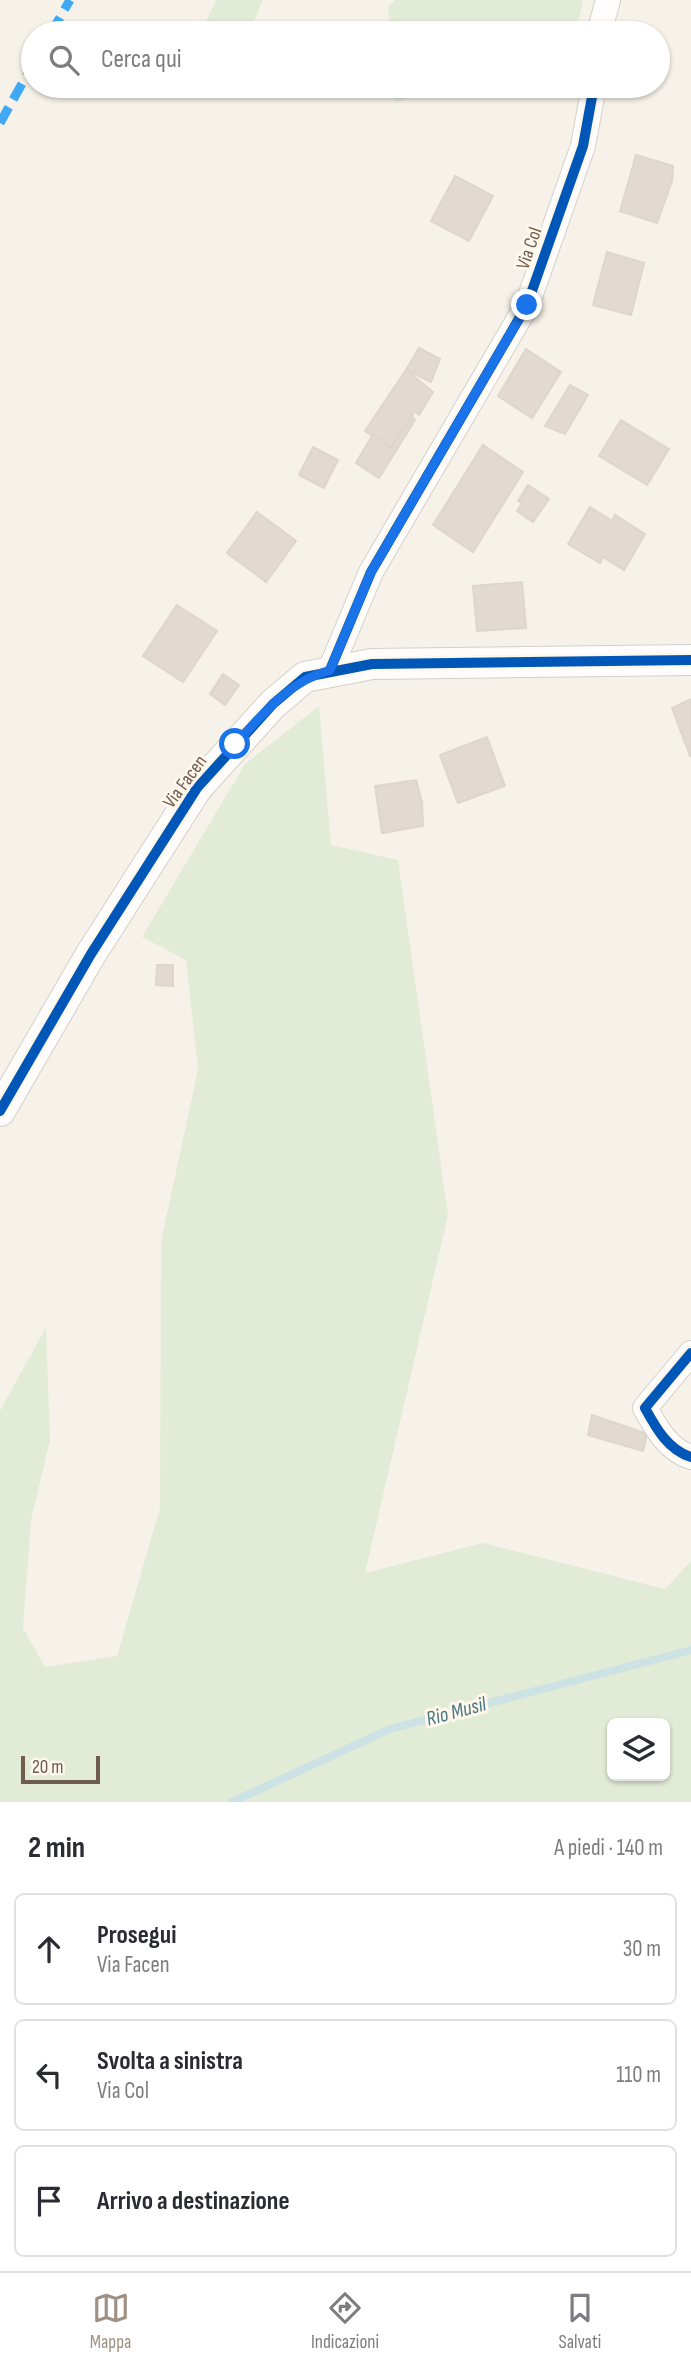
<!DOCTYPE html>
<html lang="it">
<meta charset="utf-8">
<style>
body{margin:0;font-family:"Sofia Sans Condensed",sans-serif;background:#f7f7f7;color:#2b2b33}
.controls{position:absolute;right:21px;bottom:21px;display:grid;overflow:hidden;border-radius:10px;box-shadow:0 2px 5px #0004}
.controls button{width:63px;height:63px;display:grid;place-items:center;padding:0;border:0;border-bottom:2px solid #e1e1e2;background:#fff;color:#2b2b33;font:35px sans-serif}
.scale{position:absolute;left:21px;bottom:18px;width:79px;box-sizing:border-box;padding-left:7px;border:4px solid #715b4d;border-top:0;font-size:19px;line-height:24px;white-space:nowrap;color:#715b4d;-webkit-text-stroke:5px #fdf7ec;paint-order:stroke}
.stop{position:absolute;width:21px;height:21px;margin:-16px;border:5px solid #1a73e8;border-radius:50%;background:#fff}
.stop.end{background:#1a73e8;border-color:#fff;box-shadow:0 2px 7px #0008}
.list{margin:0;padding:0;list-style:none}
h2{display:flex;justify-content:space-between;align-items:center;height:91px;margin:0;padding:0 28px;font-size:30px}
h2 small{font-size:23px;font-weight:400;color:#7c7c81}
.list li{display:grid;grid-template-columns:46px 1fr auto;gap:21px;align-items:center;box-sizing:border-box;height:112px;margin:0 14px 14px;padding:0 14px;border:2px solid #e1e1e2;border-radius:10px}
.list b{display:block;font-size:26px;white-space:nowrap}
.list p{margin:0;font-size:23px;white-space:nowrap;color:#7c7c81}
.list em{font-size:23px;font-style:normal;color:#7c7c81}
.icon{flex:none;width:38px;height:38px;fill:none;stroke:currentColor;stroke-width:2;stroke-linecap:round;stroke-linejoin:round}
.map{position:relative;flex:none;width:691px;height:1802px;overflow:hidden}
.search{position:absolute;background:#fff;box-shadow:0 2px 5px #0004;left:21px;right:21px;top:21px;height:77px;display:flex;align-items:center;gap:18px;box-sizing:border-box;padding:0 24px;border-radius:38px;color:#7c7c81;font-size:26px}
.sheet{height:469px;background:#fff}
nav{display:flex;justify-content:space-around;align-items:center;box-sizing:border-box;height:98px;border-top:2px solid #e1e1e2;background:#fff;font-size:19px;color:#7c7c81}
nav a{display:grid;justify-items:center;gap:4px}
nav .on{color:#a09084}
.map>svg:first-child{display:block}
.green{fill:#e2ebd6;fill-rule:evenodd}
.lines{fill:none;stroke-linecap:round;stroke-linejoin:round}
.stream{stroke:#cde2e4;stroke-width:8}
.building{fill:#e2dad2;stroke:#ded5cd;stroke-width:2}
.minor-casing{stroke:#d5cfc9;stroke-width:26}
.tertiary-casing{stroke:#d5cfc9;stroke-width:32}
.minor{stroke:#fefdfc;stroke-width:24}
.tertiary{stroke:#fefdfc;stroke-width:30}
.quiet{stroke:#3fa9f5;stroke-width:9;stroke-dasharray:18 9;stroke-linecap:butt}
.cycleway-casing{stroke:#fdf7ec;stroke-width:15}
.cycleway{stroke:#0057b8;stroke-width:10}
.route{stroke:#1a73e8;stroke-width:9}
.labels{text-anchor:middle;stroke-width:6;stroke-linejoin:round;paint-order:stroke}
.street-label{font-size:19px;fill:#715b4d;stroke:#fdf7ec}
.water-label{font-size:21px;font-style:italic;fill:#497782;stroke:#fdf7ec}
</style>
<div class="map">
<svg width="691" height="1802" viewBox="0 0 691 1802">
<rect width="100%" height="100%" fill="#f6f2ea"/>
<g class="green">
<path d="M216,0H263L249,33H201Z"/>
<path d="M395,0H583L579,20L549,33H390L388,6Z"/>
<path d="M394,86H433L395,103Z"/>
<path d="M319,706L331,845L398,860L448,1215L365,1573L483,1543L665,1589L691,1561V1802H0V1411L46,1327L50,1440L31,1520L23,1628L45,1667L117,1656L160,1508L161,1241L198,1070L186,960L142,937L245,764ZM612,1723H665V1776H612Z"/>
</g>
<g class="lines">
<path class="stream" d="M232,1802L390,1729L691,1650"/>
</g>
<g class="building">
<path d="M636,155L673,166L672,181L657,223L620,211Z"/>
<path d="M455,176L493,196L469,241L431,221Z"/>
<path d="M607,252L644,263L631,315L593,305Z"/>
<path d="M419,348L440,359L431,382L406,370Z"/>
<path d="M526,349L561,372L532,418L498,396Z"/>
<path d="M406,370L433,392L419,415L415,411L391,448L365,431Z"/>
<path d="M570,385L588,395L565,434L545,426Z"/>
<path d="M412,416L415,420L379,478L356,463L373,434L391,448Z"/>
<path d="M621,420L669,449L647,485L599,456Z"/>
<path d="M483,445L523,472L473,552L433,525Z"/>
<path d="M313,447L338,460L324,488L299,475Z"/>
<path d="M528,485L549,499L533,522L517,511L522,503L518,501Z"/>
<path d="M590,507L612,521L615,515L645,534L624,570L603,557L600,563L568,544Z"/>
<path d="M257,512L296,541L266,582L227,553Z"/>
<path d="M522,582L526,628L477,631L473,586Z"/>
<path d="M177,605L217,631L183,682L143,656Z"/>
<path d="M223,674L239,685L225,705L210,694Z"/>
<path d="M691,699V755L690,756L672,708Z"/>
<path d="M487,737L505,786L458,803L440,755Z"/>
<path d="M416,780L422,802L423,826L382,833L375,786Z"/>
<path d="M157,965H173V986L156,985Z"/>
<path d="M592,1415L647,1434L643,1451L588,1435Z"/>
</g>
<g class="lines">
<g class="minor-casing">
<g id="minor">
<path d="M599,33L608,0"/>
<path d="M330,670L371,572L527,305L583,146L594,86"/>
<path d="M691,1353L645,1408C656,1428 668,1450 691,1457"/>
</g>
</g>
<g class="tertiary-casing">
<path id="tertiary" d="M0,1111L91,954L197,788L273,704L305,677L372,664L691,660"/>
</g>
<use href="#minor" class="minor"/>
<use href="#tertiary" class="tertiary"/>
<g class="quiet">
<path d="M51,33L70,0"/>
<path d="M0,123L33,64"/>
</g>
<g class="cycleway-casing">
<g id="cycleway">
<path d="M330,670L371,572L527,305L583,146L594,86"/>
<path d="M0,1111L91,954L197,788L273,704L305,677L372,664L691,660"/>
<path d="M691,1353L645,1408C656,1428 668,1450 691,1457"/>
</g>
</g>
<use href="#cycleway" class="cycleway"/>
</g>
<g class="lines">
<path class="route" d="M235,744C264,713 288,682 330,670L371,572L527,305"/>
</g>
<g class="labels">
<g class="street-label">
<text transform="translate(528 248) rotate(-71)" y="7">Via Col</text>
<text transform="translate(184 781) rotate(-54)" y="7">Via Facen</text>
</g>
<g class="water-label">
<text transform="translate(456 1711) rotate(-15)" y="7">Rio Musil</text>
</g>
</g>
</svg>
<div class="controls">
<button><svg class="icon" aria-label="layers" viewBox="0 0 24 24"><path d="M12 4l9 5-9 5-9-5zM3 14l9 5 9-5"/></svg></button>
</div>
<div class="scale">20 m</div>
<div class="stop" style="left:235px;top:744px"></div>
<div class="stop end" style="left:527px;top:305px"></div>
<div class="search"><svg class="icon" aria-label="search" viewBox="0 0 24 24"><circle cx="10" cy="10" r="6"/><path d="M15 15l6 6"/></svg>Cerca qui</div>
</div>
<section class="sheet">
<h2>2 min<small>A piedi · 140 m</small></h2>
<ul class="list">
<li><svg class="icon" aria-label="ahead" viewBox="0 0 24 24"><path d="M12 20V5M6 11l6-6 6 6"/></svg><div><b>Prosegui</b><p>Via Facen</p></div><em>30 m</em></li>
<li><svg class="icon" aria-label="left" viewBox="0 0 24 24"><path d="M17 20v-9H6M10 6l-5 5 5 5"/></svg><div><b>Svolta a sinistra</b><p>Via Col</p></div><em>110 m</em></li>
<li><svg class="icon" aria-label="arrive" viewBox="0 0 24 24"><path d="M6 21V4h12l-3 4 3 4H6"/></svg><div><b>Arrivo a destinazione</b></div></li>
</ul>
</section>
<nav>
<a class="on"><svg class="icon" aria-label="map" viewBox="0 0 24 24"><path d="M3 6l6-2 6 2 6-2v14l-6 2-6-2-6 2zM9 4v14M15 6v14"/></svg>Mappa</a>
<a><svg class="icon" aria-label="directions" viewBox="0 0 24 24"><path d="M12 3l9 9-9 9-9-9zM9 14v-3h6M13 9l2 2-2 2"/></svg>Indicazioni</a>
<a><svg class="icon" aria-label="saved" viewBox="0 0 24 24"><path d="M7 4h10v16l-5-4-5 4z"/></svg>Salvati</a>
</nav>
